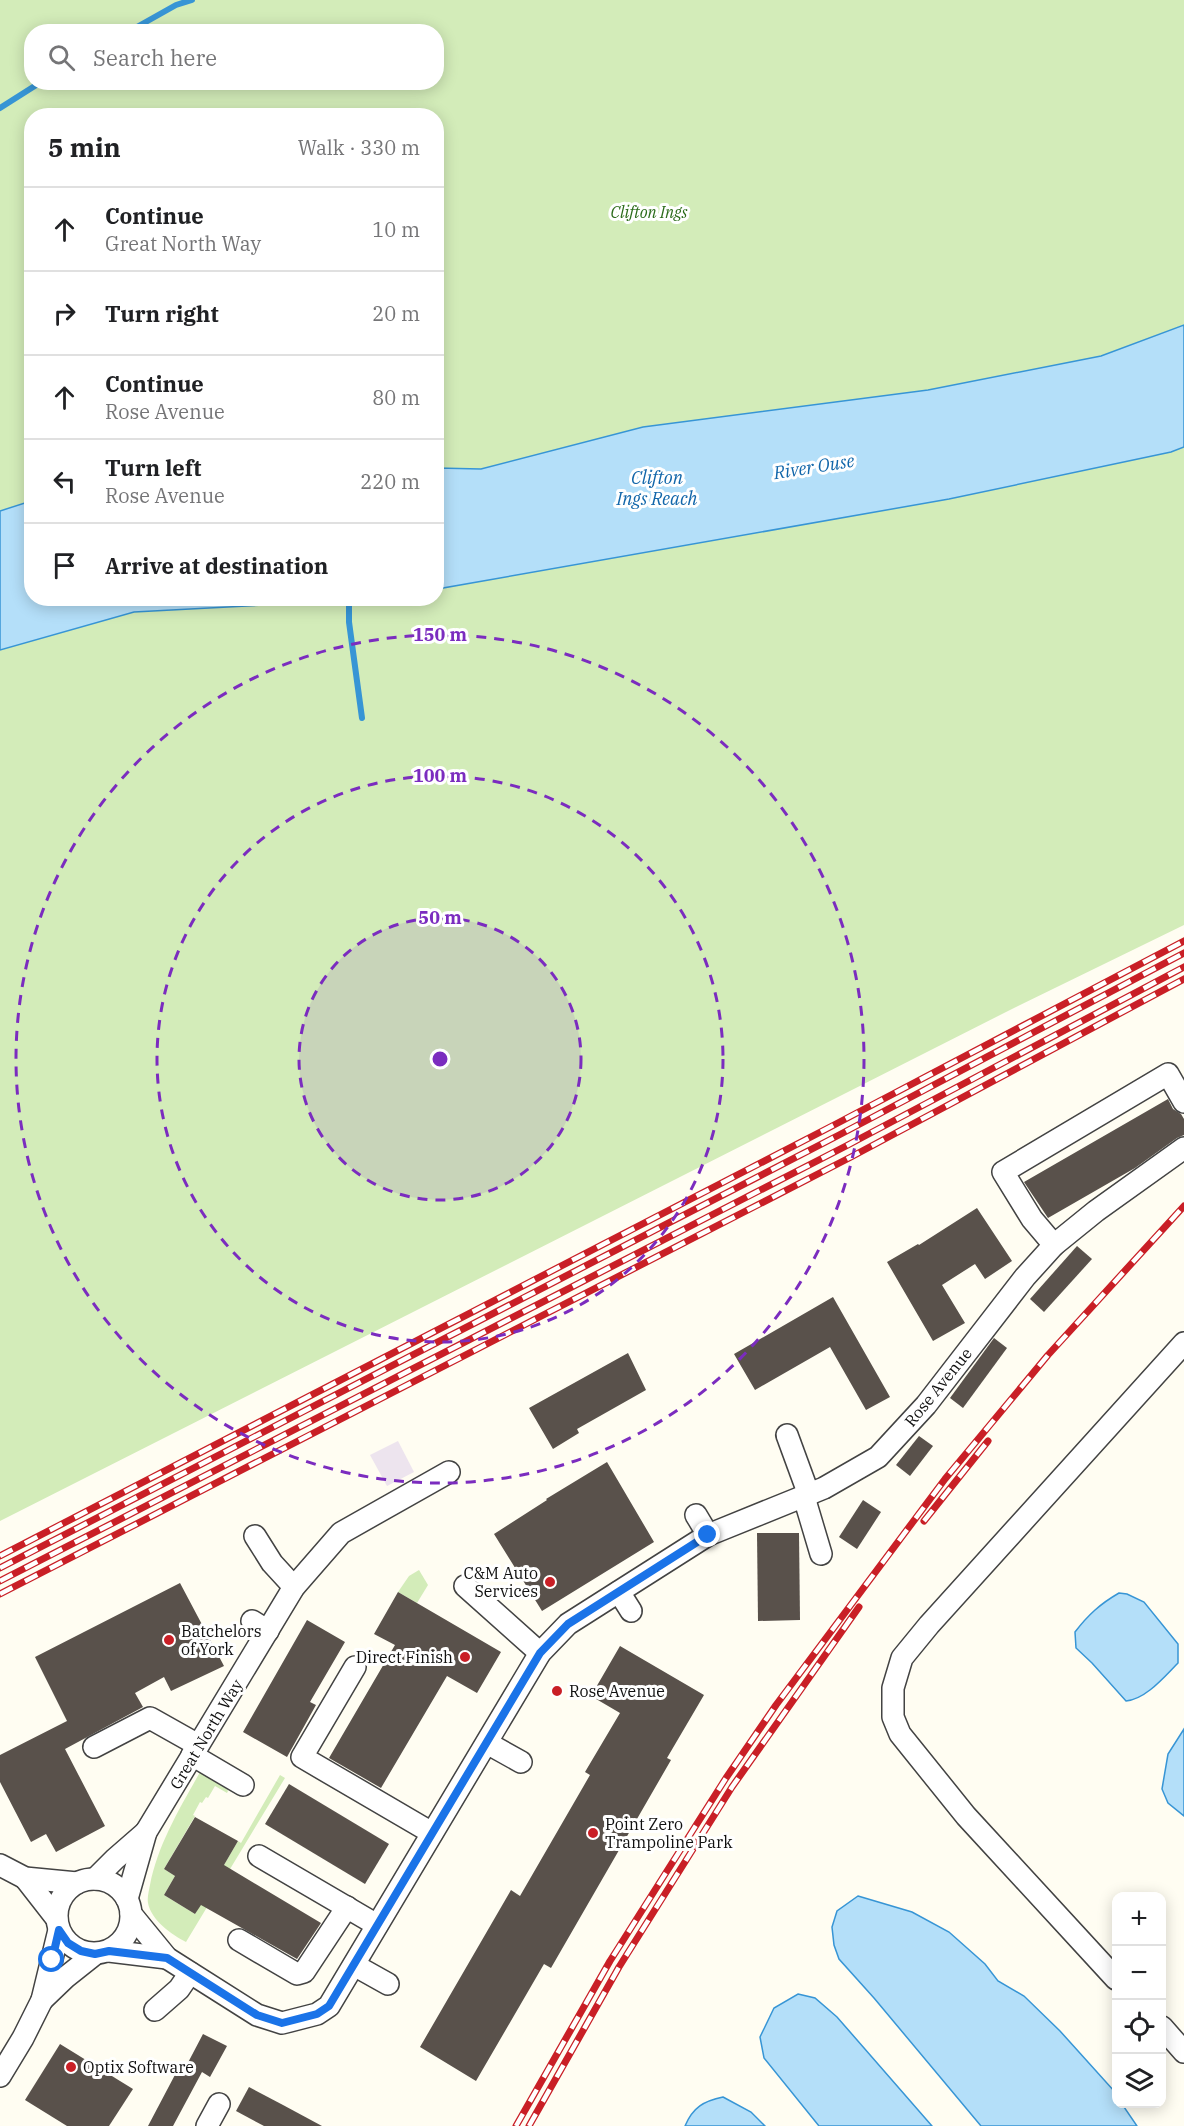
<!DOCTYPE html>
<meta charset="utf-8">
<style>
body{margin:0;font-family:"IBM Plex Serif",serif;background:#f6f6f6;color:#202124}
.controls{position:absolute;right:18px;bottom:18px;display:grid;overflow:hidden;border-radius:12px;box-shadow:0 3px 15px #0003}
.controls button{width:54px;height:54px;display:grid;place-items:center;padding:0;border:0;border-bottom:2px solid #e0e0e0;background:#fff;color:#202124;font:30px sans-serif}
.stop{position:absolute;width:18px;height:18px;margin:-14px;border:4px solid #1a73e8;border-radius:50%;background:#fff}
.stop.end{background:#1a73e8;border-color:#fff;box-shadow:0 2px 6px #0008}
.list{margin:0;padding:0;list-style:none}
h2{display:flex;justify-content:space-between;align-items:center;height:78px;margin:0;padding:0 24px;font-size:26px}
h2 small{font-size:20px;font-weight:400;color:#757577}
.list li{display:grid;grid-template-columns:39px 1fr auto;gap:18px;align-items:center;box-sizing:border-box;height:84px;padding:0 24px;border-top:2px solid #e0e0e0}
.list b{display:block;font-size:22px;white-space:nowrap}
.list p{margin:0;font-size:20px;white-space:nowrap;color:#757577}
.list em{font-size:20px;font-style:normal;color:#757577}
.icon{flex:none;width:33px;height:33px;fill:none;stroke:currentColor;stroke-width:2;stroke-linecap:round;stroke-linejoin:round}
.map{position:relative;flex:none;width:1184px;height:2126px;overflow:hidden}
.search{position:absolute;background:#fff;box-shadow:0 3px 15px #0003;left:24px;top:24px;width:420px;height:66px;display:flex;align-items:center;gap:15px;box-sizing:border-box;padding:0 21px;border-radius:24px;color:#757577;font-size:22px}
.panel{position:absolute;background:#fff;box-shadow:0 3px 15px #0003;left:24px;top:108px;width:420px;height:498px;border-radius:24px}
.map>svg:first-child{display:block}
.industrial{fill:#ede4ee}
.green{fill:#d3ecb9;fill-rule:evenodd}
.water{fill:#b4dff9;stroke:#3795d5;stroke-width:1.5}
.lines{fill:none;stroke-linecap:round;stroke-linejoin:round}
.stream{stroke:#3795d5;stroke-width:6}
.building{fill:#59514b}
.minor-casing{stroke:#434343;stroke-width:24}
.minor{stroke:#fff;stroke-width:21}
.rail-casing{stroke:#c91f26;stroke-width:7}
.rail{stroke:#fff;stroke-width:4.5;stroke-dasharray:14;stroke-linecap:butt}
.route{stroke:#1a73e8;stroke-width:8}
.ring{fill:none;stroke:#7b2cbf;stroke-width:3;stroke-dasharray:10 8}
.poi-dot{fill:#c91f26;stroke:#fff;stroke-width:2}
.labels{text-anchor:middle;stroke-width:6;stroke-linejoin:round;paint-order:stroke}
.park-label{font-size:16px;font-style:italic;fill:#2c6c1b;stroke:#fff}
.street-label{font-size:16px;fill:#101010;stroke:#fff}
.poi-label{font-size:16px;fill:#101010;stroke:#fff;text-anchor:start}
.water-label{font-size:18px;font-style:italic;fill:#16a;stroke:#fff}
.centre{fill:#7b2cbf;stroke:#fff;stroke-width:3}
.ring-label{font-size:18px;text-anchor:middle;font-weight:bold;fill:#7b2cbf;stroke:#fff;stroke-width:6;stroke-linejoin:round;paint-order:stroke}
</style>
<div class="map">
<svg width="1184" height="2126" viewBox="0 0 1184 2126">
<rect width="100%" height="100%" fill="#fffdf2"/>
<path class="industrial" d="M398,1441L414,1472L387,1486L370,1455Z"/>
<g class="green">
<path d="M0,0H1184V325L1101,356L928,390L643,427L481,469L437,468L436,116H32L31,501L0,511ZM32,32H436V82H32Z"/>
<path d="M1184,447V925L1008,1011L0,1521V650L134,612L376,599L436,598L437,589L949,499L1171,452Z"/>
<path d="M419,1570L428,1585L417,1603L398,1592L409,1576Z"/>
<path d="M200,1772L226,1787L228,1791L227,1793L215,1786L208,1798L206,1797L202,1803L200,1802L193,1815L195,1816L164,1869L175,1876L164,1895L195,1914L238,1841L241,1843L280,1775L285,1778L186,1942C172,1935 151,1920 148,1903C147,1898 149,1890 150,1885C158,1844 180,1808 200,1772Z"/>
</g>
<g class="water">
<path d="M1184,325V447L1171,452L949,499L437,589V468L481,469L643,427L928,390L1101,356Z"/>
<path d="M31,501L32,598L376,599L134,612L0,650V511Z"/>
<path d="M1119,1593L1127,1594L1144,1602L1178,1644V1663C1164,1677 1146,1699 1126,1701L1092,1663L1076,1648L1075,1632C1088,1615 1100,1604 1119,1593Z"/>
<path d="M1184,1729V1816L1168,1803L1162,1789L1168,1754Z"/>
<path d="M858,1896L912,1912L949,1932L985,1964L998,1981L1024,1996L1060,2031L1115,2092L1116,2104H1122L1137,2126H981L874,1998L839,1959L834,1945L832,1927L837,1911Z"/>
<path d="M798,1994L815,1998L837,2017L932,2126H819L764,2058L760,2037L774,2008Z"/>
<path d="M723,2097L751,2112L765,2126H685C693,2107 704,2101 723,2097Z"/>
</g>
<g class="lines">
<g class="stream">
<path d="M128,32L176,5L192,0"/>
<path d="M0,108L41,82"/>
<path d="M349,598V622L362,718"/>
</g>
</g>
<g class="building">
<path d="M1168,1099L1173,1109L1181,1114L1184,1119V1135L1177,1138L1135,1168L1048,1218L1024,1182Z"/>
<path d="M977,1208L1012,1261L985,1279L975,1264L942,1285L965,1323L933,1341L887,1262L918,1244L919,1245Z"/>
<path d="M1077,1246L1092,1259L1044,1312L1030,1299Z"/>
<path d="M833,1297L890,1397L866,1410L830,1347L755,1390L734,1354Z"/>
<path d="M994,1338L1007,1348L963,1408L950,1398Z"/>
<path d="M628,1353L646,1390L577,1429L579,1433L553,1449L529,1408Z"/>
<path d="M919,1436L933,1446L910,1476L896,1465Z"/>
<path d="M607,1462L654,1542L542,1611L494,1534L547,1500L546,1499Z"/>
<path d="M863,1500L881,1512L857,1549L839,1537Z"/>
<path d="M757,1533H799L800,1620L758,1621Z"/>
<path d="M180,1583L224,1666L171,1691L164,1677L135,1693L143,1707L65,1749L105,1826L56,1852L46,1834L31,1842L0,1782V1755L67,1721L35,1657Z"/>
<path d="M398,1592L501,1652L477,1693L447,1676L381,1788L329,1758L395,1645L374,1634Z"/>
<path d="M307,1620L345,1642L310,1702L316,1705L287,1757L243,1732Z"/>
<path d="M620,1646L704,1695L667,1758L671,1760L551,1968L544,1964L476,2081L420,2047L511,1890L520,1896L590,1775L585,1772L620,1713L591,1696Z"/>
<path d="M289,1784L389,1844L365,1884L265,1824Z"/>
<path d="M195,1817L238,1841L224,1865L321,1923L297,1959L201,1905L195,1914L164,1895L175,1876L164,1869Z"/>
<path d="M203,2034L227,2046L210,2077L202,2072L173,2126H148L177,2071L182,2074Z"/>
<path d="M60,2044L133,2089L109,2126H67L25,2100Z"/>
<path d="M249,2087L283,2105L322,2126H264L236,2111Z"/>
</g>
<g class="lines">
<g class="minor-casing">
<g id="minor">
<path d="M1054,1245L1032,1219L1003,1172L1168,1074L1184,1102"/>
<path d="M787,1435L809,1495"/>
<path d="M804,1497L821,1554"/>
<path d="M696,1515L708,1535"/>
<path d="M255,1536L272,1563L294,1587"/>
<path d="M465,1586L540,1653"/>
<path d="M619,1592L631,1611"/>
<path d="M252,1621L268,1631"/>
<path d="M355,1667L302,1757L432,1833"/>
<path d="M487,1743L521,1762"/>
<path d="M94,1747L150,1718L198,1745"/>
<path d="M192,1755L243,1785"/>
<path d="M259,1856L377,1925"/>
<path d="M0,1865L25,1878L77,1883"/>
<path d="M25,1878L57,1919"/>
<path d="M95,1879L115,1859L146,1832"/>
<circle cx="94" cy="1916" r="37"/>
<path d="M127,1899L146,1832L294,1587L341,1533L449,1472"/>
<path d="M131,1914L167,1958L257,2015L282,2023L317,2014L329,2006L540,1653L568,1624L708,1535L824,1488L878,1457L926,1405L1025,1277L1054,1245L1096,1211L1184,1148"/>
<path d="M239,1940L297,1974L304,1972L347,1907"/>
<path d="M109,1951L167,1958"/>
<path d="M354,1965L388,1984"/>
<path d="M1116,1979L966,1816L900,1734L893,1717V1688L902,1658L929,1625L1184,1343"/>
<path d="M42,2000L66,1977L95,1954"/>
<path d="M155,2010L179,1989L190,1973"/>
<path d="M1162,2027L1184,2052"/>
<path d="M0,2076L23,2038L42,2000L59,1930"/>
<path d="M207,2126L219,2104"/>
</g>
</g>
<use href="#minor" class="minor"/>
<g class="rail-casing">
<g id="rail">
<path d="M924,1521L988,1441"/>
<path d="M0,1556L834,1125L1184,941"/>
<path d="M0,1568L839,1135L1184,953"/>
<path d="M0,1581L846,1146L1184,967"/>
<path d="M0,1594L851,1157L1184,979"/>
<path d="M516,2126L610,1961L726,1778L776,1705L945,1479L1048,1355L1184,1206"/>
<path d="M529,2126L619,1967L732,1787L859,1607"/>
</g>
</g>
<use href="#rail" class="rail"/>
</g>
<g class="lines">
<path class="route" d="M52,1960L59,1930L68,1943L81,1951L95,1954L109,1951L167,1958L257,2015L282,2023L317,2014L329,2006L540,1653L568,1624L708,1535"/>
</g>
<circle cx="440" cy="1059" r="141" fill="#7b2cbf" fill-opacity=".12"/>
<g class="ring">
<circle cx="440" cy="1059" r="141"/>
<circle cx="440" cy="1059" r="283"/>
<circle cx="440" cy="1059" r="424"/>
</g>
<g class="poi-dot">
<circle cx="550" cy="1582" r="6"/>
<circle cx="169" cy="1640" r="6"/>
<circle cx="465" cy="1657" r="6"/>
<circle cx="557" cy="1691" r="6"/>
<circle cx="593" cy="1833" r="6"/>
<circle cx="71" cy="2067" r="6"/>
</g>
<g class="labels">
<g class="park-label">
<text x="649" y="218">Clifton Ings</text>
</g>
<g class="street-label">
<text transform="translate(938 1387) rotate(-51)" y="6">Rose Avenue</text>
<text transform="translate(206 1734) rotate(-59)" y="6">Great North Way</text>
</g>
<g class="poi-label">
<text x="538" y="1579" text-anchor="end">C&amp;M Auto<tspan x="538" dy="18">Services</tspan></text>
<text x="181" y="1637">Batchelors<tspan x="181" dy="18">of York</tspan></text>
<text x="453" y="1663" text-anchor="end">Direct Finish</text>
<text x="569" y="1697">Rose Avenue</text>
<text x="605" y="1830">Point Zero<tspan x="605" dy="18">Trampoline Park</tspan></text>
<text x="83" y="2073">Optix Software</text>
</g>
<g class="water-label">
<text transform="translate(814 467) rotate(-9)" y="6">River Ouse</text>
<text x="657" y="484">Clifton<tspan x="657" dy="21">Ings Reach</tspan></text>
</g>
</g>
<circle cx="440" cy="1059" r="9" class="centre"/>
<g class="ring-label">
<text x="440" y="641">150 m</text>
<text x="440" y="782">100 m</text>
<text x="440" y="924">50 m</text>
</g>
</svg>
<div class="controls">
<button>+</button>
<button>−</button>
<button><svg class="icon" aria-label="locate" viewBox="0 0 24 24"><circle cx="12" cy="12" r="6"/><path d="M12 2v4M12 18v4M2 12h4M18 12h4"/></svg></button>
<button><svg class="icon" aria-label="layers" viewBox="0 0 24 24"><path d="M12 4l9 5-9 5-9-5zM3 14l9 5 9-5"/></svg></button>
</div>
<div class="stop" style="left:52px;top:1960px"></div>
<div class="stop end" style="left:708px;top:1535px"></div>
<div class="search"><svg class="icon" aria-label="search" viewBox="0 0 24 24"><circle cx="10" cy="10" r="6"/><path d="M15 15l6 6"/></svg>Search here</div>
<section class="panel">
<h2>5 min<small>Walk · 330 m</small></h2>
<ul class="list">
<li><svg class="icon" aria-label="ahead" viewBox="0 0 24 24"><path d="M12 20V5M6 11l6-6 6 6"/></svg><div><b>Continue</b><p>Great North Way</p></div><em>10 m</em></li>
<li><svg class="icon" aria-label="right" viewBox="0 0 24 24"><path d="M7 20v-9h11M14 6l5 5-5 5"/></svg><div><b>Turn right</b></div><em>20 m</em></li>
<li><svg class="icon" aria-label="ahead" viewBox="0 0 24 24"><path d="M12 20V5M6 11l6-6 6 6"/></svg><div><b>Continue</b><p>Rose Avenue</p></div><em>80 m</em></li>
<li><svg class="icon" aria-label="left" viewBox="0 0 24 24"><path d="M17 20v-9H6M10 6l-5 5 5 5"/></svg><div><b>Turn left</b><p>Rose Avenue</p></div><em>220 m</em></li>
<li><svg class="icon" aria-label="arrive" viewBox="0 0 24 24"><path d="M6 21V4h12l-3 4 3 4H6"/></svg><div><b>Arrive at destination</b></div></li>
</ul>
</section>
</div>
